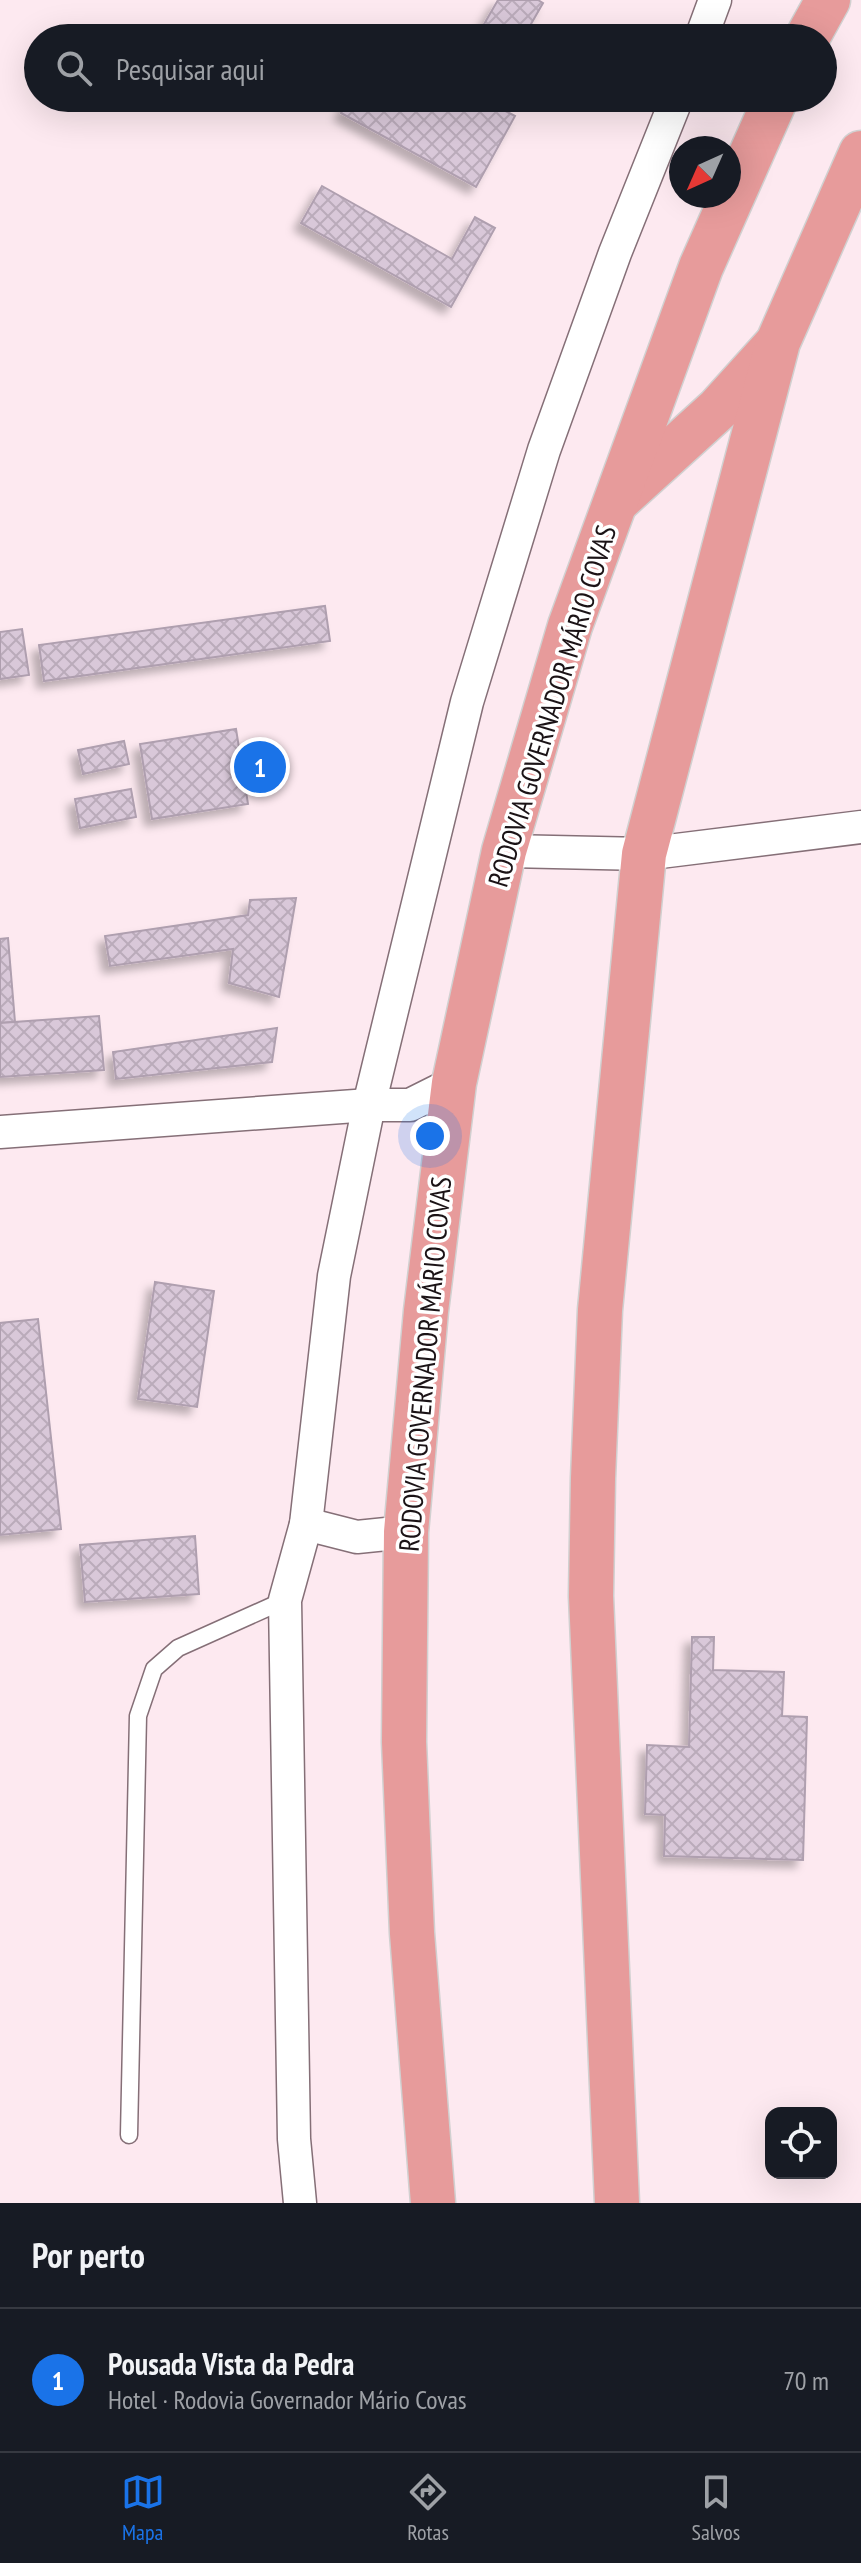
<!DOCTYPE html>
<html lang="pt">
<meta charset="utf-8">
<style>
body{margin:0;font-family:"PT Sans Narrow",sans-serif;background:#20242c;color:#f1f3f6}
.controls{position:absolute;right:24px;bottom:24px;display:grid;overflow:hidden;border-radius:16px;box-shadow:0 8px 32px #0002}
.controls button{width:72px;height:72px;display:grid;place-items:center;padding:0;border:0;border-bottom:2px solid #363941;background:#171b24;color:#f1f3f6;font:40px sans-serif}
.compass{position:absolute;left:669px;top:136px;width:72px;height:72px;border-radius:50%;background:#171b24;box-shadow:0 8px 32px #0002;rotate:225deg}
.you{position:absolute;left:430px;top:1136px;width:28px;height:28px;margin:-20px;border:6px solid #fff;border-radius:50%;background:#1a73e8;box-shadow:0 0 0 12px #1a73e833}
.badge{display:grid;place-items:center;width:52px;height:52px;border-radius:50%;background:#1a73e8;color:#fff;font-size:26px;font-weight:700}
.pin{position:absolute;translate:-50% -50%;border:4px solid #fff;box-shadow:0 2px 8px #0006}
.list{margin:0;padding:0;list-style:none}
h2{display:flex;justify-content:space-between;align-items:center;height:104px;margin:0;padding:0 32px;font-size:34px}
h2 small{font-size:26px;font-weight:400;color:#9ea1a6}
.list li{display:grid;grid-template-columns:52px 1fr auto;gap:24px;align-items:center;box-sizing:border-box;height:144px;padding:0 32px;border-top:2px solid #363941}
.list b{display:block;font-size:30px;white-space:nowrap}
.list p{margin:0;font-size:26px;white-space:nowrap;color:#9ea1a6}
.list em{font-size:26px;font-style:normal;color:#9ea1a6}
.icon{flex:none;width:44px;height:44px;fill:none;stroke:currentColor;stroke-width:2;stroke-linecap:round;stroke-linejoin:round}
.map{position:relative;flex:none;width:861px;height:2203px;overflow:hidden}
.search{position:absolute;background:#171b24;box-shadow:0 8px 32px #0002;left:24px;right:24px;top:24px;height:88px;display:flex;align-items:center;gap:20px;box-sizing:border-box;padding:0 28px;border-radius:44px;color:#9ea1a6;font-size:30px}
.sheet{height:248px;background:#171b24}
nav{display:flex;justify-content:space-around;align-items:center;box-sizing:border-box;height:112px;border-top:2px solid #363941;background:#171b24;font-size:22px;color:#9ea1a6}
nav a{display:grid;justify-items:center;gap:4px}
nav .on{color:#1a73e8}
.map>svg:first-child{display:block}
.building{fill:url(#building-cross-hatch);stroke:#af9faf;stroke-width:2;filter:url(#shadow)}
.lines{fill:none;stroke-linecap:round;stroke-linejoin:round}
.service-casing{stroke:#856f77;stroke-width:19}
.minor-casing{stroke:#856f77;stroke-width:35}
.trunk-casing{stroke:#d1d0d0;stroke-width:47}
.service{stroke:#fff;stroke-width:16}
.minor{stroke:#fff;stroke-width:32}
.trunk{stroke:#e79b9b;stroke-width:44}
.labels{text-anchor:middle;stroke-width:7;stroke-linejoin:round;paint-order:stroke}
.street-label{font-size:28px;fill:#1b1316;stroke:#fff}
</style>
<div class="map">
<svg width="861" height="2203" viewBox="0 0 861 2203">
<defs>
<pattern id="building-cross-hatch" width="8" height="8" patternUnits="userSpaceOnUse" patternTransform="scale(2)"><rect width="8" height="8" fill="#d9c8d9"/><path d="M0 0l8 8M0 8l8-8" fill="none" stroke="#baabba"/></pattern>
<filter id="shadow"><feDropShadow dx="-7" dy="7" stdDeviation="4" flood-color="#0004"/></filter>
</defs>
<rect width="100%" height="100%" fill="#fde9f0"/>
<g class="building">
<path d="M498,0H538L543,3L523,38H476Z"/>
<path d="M350,98H481L515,116L476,187L341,113Z"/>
<path d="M322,186L452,259L475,217L495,228L451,307L301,223Z"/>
<path d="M325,606L330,641L44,681L39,645Z"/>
<path d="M22,629L29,675L0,679V632Z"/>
<path d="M236,729L248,804L152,819L140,744Z"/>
<path d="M124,741L129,764L83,774L78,750Z"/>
<path d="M131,789L136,817L80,828L75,799Z"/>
<path d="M296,898L279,997L229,983L233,949L110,966L105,936L248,915L250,900Z"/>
<path d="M8,938L15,1022L0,1023V939Z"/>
<path d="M99,1016L104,1070L0,1077V1023Z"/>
<path d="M277,1028L272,1062L116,1079L113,1052Z"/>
<path d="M155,1282L214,1291L197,1407L138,1399Z"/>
<path d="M38,1319L61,1529L0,1535V1323Z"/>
<path d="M195,1536L199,1594L85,1602L80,1545Z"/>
<path d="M692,1637H714L713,1670L784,1672L782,1716L807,1717L803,1860L664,1856L665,1815L645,1814L647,1745L689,1747Z"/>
</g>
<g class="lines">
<g class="service-casing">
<path id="service" d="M129,2135L138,1716L154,1669L178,1648L285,1600"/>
</g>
<g class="minor-casing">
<g id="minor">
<path d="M701,38L715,0"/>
<path d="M504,851L644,854L861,827"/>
<path d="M0,1132L369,1105H410L454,1083"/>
<path d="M306,1524L357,1537L406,1532"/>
<path d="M300,2203L294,2139L285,1600L306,1524L334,1276L369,1105L467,702L544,450L615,253L677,98"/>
</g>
</g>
<g class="trunk-casing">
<g id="trunk">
<path d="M807,38L828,0"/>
<path d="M618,500L718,409L774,347"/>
<path d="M433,2203L412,1933L404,1742L406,1532L426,1311L454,1083L504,851L570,626L701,267L776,98"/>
<path d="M617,2203L591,1596L593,1478L600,1310L644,854L778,342L861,153"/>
</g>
</g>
<use href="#service" class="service"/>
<use href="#minor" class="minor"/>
<use href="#trunk" class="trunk"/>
</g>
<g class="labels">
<g class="street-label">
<text transform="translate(552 706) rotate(-73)" y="10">RODOVIA GOVERNADOR MÁRIO COVAS</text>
<text transform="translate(425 1364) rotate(-85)" y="10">RODOVIA GOVERNADOR MÁRIO COVAS</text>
</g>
</g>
</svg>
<div class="controls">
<button><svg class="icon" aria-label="locate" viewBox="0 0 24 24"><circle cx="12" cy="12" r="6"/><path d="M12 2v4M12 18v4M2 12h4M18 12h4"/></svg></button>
</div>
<svg class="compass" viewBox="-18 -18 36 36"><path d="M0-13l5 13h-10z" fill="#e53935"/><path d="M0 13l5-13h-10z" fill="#9ea1a6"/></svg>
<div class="you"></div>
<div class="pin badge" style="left:260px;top:767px">1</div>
<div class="search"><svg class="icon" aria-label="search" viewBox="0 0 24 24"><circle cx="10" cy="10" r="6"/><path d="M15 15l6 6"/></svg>Pesquisar aqui</div>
</div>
<section class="sheet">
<h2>Por perto<small></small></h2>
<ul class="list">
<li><span class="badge">1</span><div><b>Pousada Vista da Pedra</b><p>Hotel · Rodovia Governador Mário Covas</p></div><em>70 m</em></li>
</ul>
</section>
<nav>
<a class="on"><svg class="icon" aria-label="map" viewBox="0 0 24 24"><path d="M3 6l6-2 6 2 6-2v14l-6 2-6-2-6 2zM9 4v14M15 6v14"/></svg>Mapa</a>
<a><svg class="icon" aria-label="directions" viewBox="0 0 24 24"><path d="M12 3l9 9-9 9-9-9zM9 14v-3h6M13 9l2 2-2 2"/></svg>Rotas</a>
<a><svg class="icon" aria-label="saved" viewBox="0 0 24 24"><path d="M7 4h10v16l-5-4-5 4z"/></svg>Salvos</a>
</nav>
